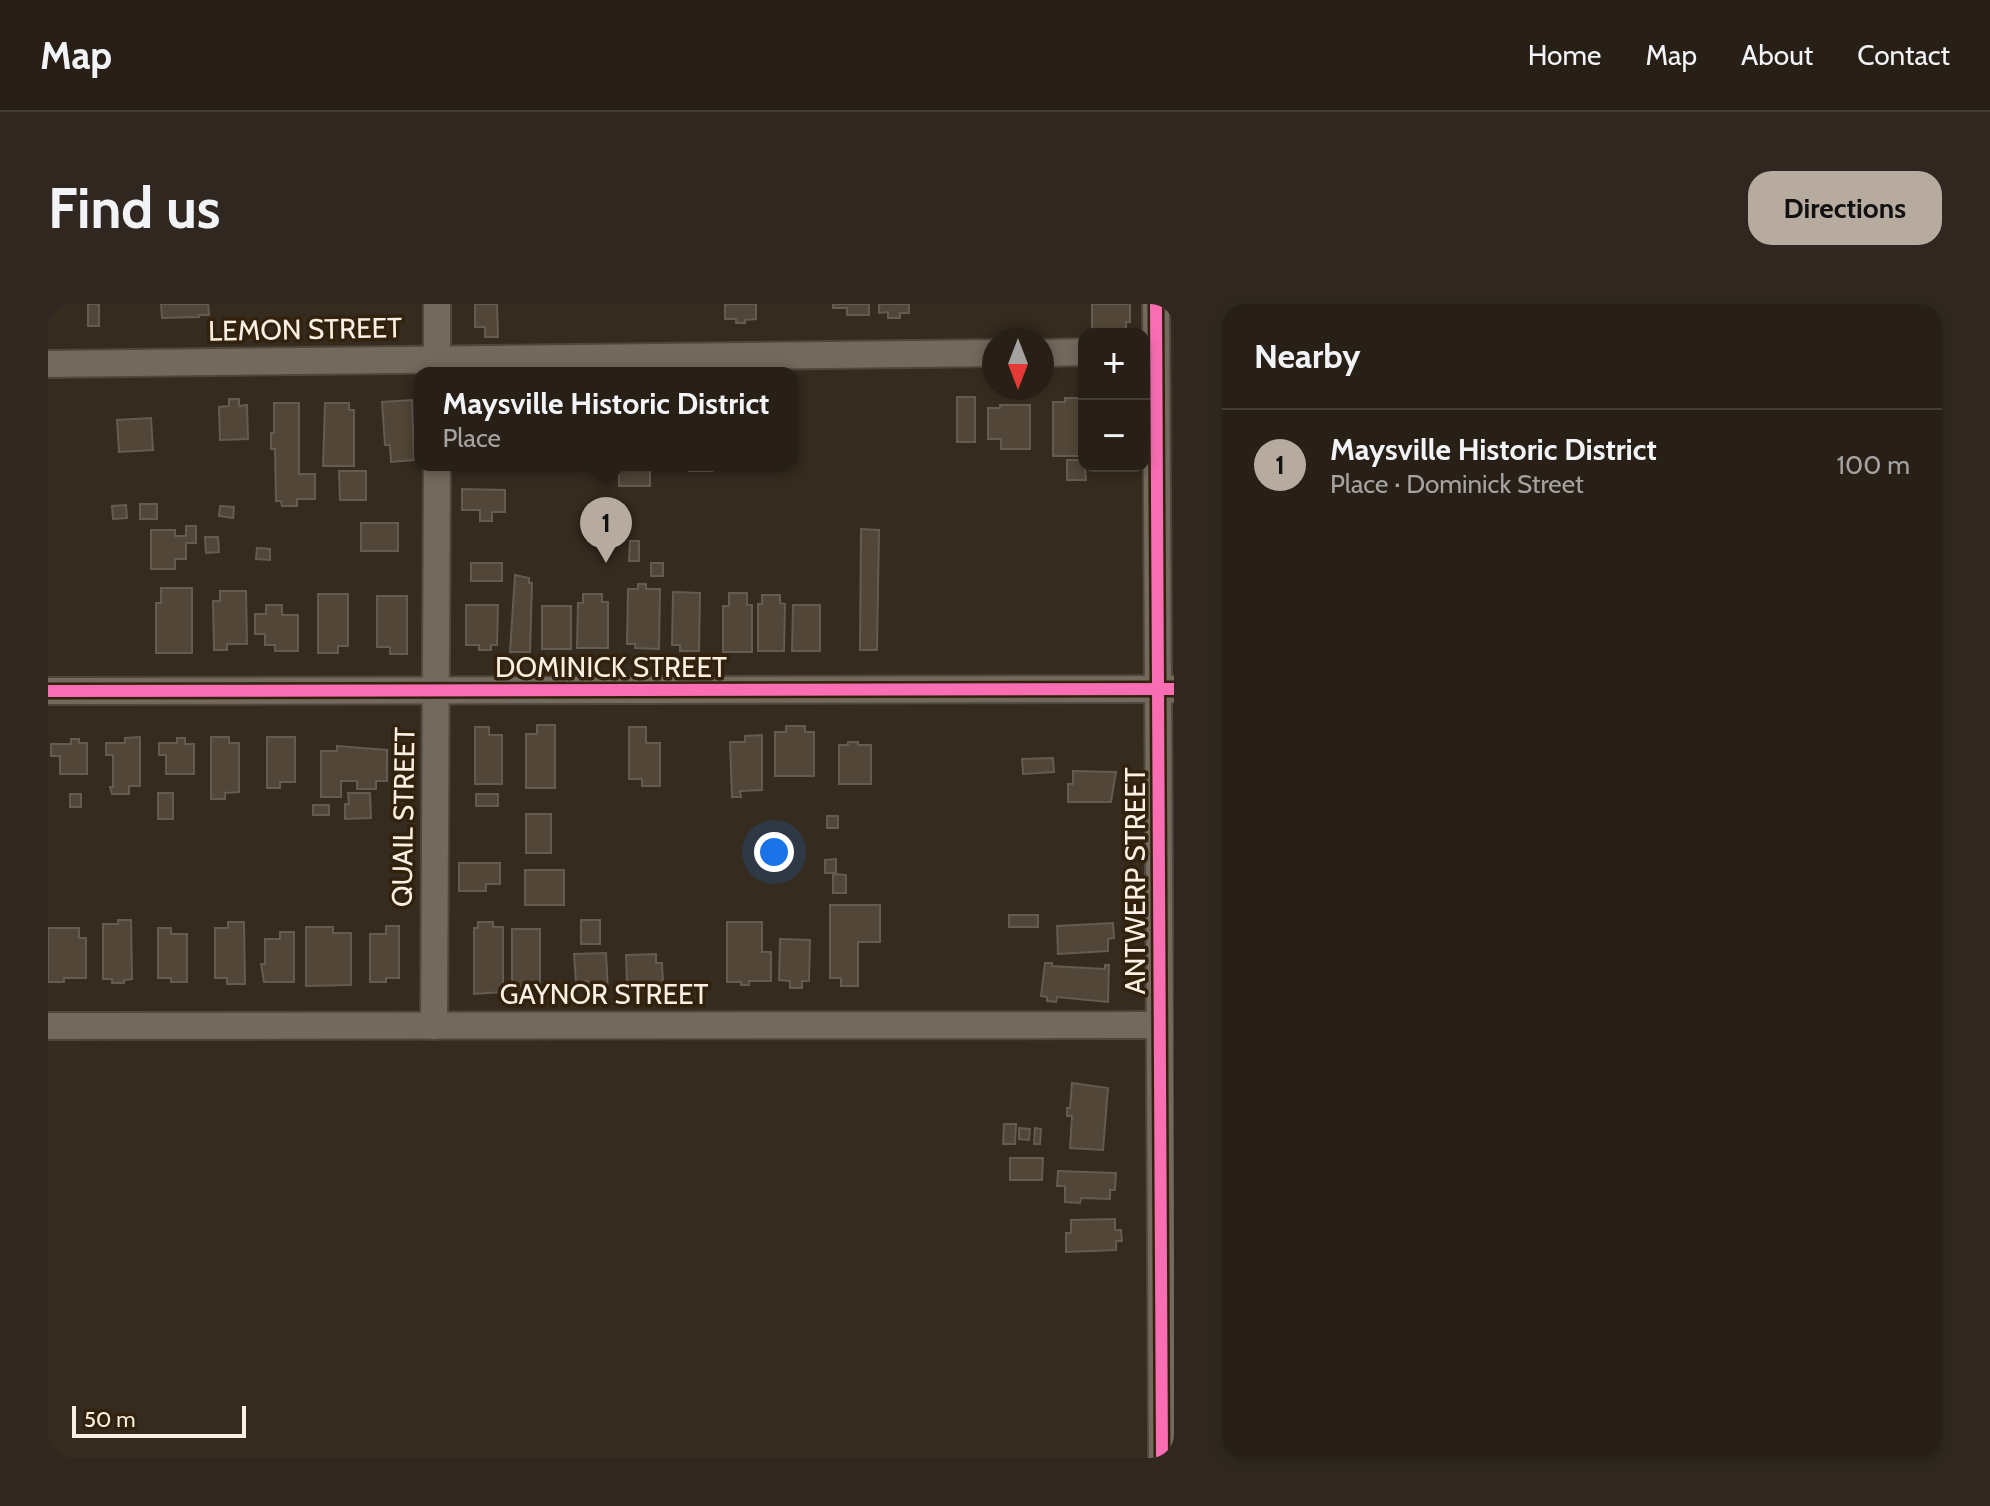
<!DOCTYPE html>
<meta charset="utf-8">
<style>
body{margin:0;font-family:Cabin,sans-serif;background:#302820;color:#f1f3f6}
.controls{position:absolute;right:24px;top:24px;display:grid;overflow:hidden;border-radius:16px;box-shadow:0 4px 12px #0003}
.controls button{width:72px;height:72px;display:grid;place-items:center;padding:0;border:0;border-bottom:2px solid #443e36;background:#282017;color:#f1f3f6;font:40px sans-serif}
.compass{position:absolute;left:934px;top:24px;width:72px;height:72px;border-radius:50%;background:#282017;box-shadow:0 4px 12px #0003;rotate:180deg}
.scale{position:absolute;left:24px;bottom:20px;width:174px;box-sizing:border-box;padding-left:8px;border:4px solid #fbf0e3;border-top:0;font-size:22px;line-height:28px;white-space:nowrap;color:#fbf0e3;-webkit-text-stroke:6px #32220d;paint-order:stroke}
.you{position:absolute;left:726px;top:548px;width:28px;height:28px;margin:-20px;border:6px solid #fff;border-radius:50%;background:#1a73e8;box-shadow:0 0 0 12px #1a73e833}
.badge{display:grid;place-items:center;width:52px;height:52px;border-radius:50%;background:#b6ab9e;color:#111;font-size:26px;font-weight:700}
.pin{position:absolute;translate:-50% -66px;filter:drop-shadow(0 2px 4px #0008)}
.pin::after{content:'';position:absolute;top:42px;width:28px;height:24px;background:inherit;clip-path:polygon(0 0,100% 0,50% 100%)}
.popup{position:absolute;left:366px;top:63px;width:384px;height:104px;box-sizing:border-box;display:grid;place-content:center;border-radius:16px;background:#282017;filter:drop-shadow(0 2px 6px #0005);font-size:26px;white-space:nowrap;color:#a5a3a1}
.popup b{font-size:30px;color:#f1f3f6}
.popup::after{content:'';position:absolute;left:50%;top:100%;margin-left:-16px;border:16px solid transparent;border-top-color:#282017}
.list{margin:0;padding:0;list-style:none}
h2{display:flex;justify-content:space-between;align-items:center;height:104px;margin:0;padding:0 32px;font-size:34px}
h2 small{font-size:26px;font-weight:400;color:#a5a3a1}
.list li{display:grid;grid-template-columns:52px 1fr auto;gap:24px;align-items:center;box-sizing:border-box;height:112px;padding:0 32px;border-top:2px solid #443e36}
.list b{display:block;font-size:30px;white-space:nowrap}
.list p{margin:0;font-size:26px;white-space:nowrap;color:#a5a3a1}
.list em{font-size:26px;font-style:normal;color:#a5a3a1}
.map{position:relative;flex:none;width:1126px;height:1154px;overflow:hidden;border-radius:24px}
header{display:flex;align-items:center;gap:48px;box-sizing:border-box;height:112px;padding:0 40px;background:#282017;border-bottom:2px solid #443e36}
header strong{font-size:38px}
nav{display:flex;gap:44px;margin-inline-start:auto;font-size:28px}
.intro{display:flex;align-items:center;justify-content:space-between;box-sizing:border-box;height:192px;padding:0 48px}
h1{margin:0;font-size:56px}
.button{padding:20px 36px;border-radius:24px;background:#b6ab9e;color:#111;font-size:28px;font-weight:700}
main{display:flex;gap:48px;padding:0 48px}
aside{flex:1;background:#282017;border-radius:24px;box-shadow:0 4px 12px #0003}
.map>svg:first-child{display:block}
.building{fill:#514637;stroke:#645b52;stroke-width:2}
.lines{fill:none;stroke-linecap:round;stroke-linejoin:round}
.minor-casing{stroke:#4f473c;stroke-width:30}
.minor{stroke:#74695d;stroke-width:26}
.cycleway-casing{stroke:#32220d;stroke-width:17}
.cycleway{stroke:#f96db3;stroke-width:12}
.labels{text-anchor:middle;stroke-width:7;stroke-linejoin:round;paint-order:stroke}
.street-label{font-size:28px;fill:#fbf0e3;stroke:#32220d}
</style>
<header>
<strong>Map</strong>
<nav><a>Home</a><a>Map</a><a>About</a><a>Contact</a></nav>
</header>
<div class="intro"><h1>Find us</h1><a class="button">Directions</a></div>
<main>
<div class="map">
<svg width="1126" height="1154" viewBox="0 0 1126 1154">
<rect width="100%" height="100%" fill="#352b1f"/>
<g class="building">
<rect x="40" y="0" width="11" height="22"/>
<path d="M113,0H160L161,11H151V13L114,14Z"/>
<path d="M427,0H449L450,33H437V23H427Z"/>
<path d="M677,0H708V15L697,16V19H688V15H677Z"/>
<path d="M785,0H821V11H799V4H785Z"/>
<path d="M831,0H861V9H852V14H840V8L831,9Z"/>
<path d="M1044,0H1082V18H1078V27H1044Z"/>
<rect x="909" y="93" width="18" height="45"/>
<path d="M1017,94H1034V152H1005V98H1017Z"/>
<path d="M181,95H191V102L199,101L200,135L172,136L171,103L181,102Z"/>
<path d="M364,96L366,156L343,158L342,141H337L334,98Z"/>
<path d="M226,99H251V170H267V195H249V202H234L233,197H228L227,145H223V129H226Z"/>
<path d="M277,99H301V106H306V162H275Z"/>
<path d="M952,101H982V145H953V135H940V104H952Z"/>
<path d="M103,114L105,146L71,148L69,116Z"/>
<path d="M1019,156H1036L1038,176H1019Z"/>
<rect x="571" y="161" width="31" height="21"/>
<rect x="641" y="161" width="23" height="6"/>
<path d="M291,167H318V196H292Z"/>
<path d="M414,185L457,186V208H444V217H432V206H414Z"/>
<rect x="92" y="200" width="17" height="15"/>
<path d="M78,201L79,214L65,215L64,202Z"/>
<path d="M172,202L186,203L185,214L171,212Z"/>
<rect x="313" y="219" width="37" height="28"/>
<path d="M138,222H148V239H138V255H127V265H103V226H127V232H138Z"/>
<path d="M813,225L831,226L829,346H812Z"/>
<path d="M157,233H170L171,248L158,249Z"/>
<path d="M582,237H591V257H581Z"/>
<path d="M209,244L222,245V256L208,255Z"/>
<rect x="423" y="259" width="31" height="18"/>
<rect x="603" y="259" width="12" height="13"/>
<path d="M467,271L481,274V279H484L482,348H462Z"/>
<path d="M590,280H598V285H612L611,345L587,344V340H579L580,285H590Z"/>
<path d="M113,284H144V349H108V299H113Z"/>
<path d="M172,287H198L199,340H179V346H166L165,297H172Z"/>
<path d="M625,288L652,289L651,347H632V341H624Z"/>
<path d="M681,289H699V301H704V348H675V302H681Z"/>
<path d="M270,290H300V342H290V349H270Z"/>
<path d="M535,290H554V298H560V344H529L530,299H535Z"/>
<path d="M714,291H732V299L737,300L736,347H710V300H714Z"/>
<path d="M329,292H359V350H342V343H329Z"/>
<path d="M218,301H234V311H250V347H227V341H217V330H207V310H218Z"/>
<path d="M418,301H450L449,341H443V346H431V341H418Z"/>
<path d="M745,301H772V347H744Z"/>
<rect x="494" y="302" width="29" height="43"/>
<path d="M489,421H507V484H478V430H489Z"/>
<path d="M738,422H757V428H766V472H727V428H738Z"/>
<path d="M427,423H441V431H454V480H427Z"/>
<path d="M581,423H598V439H612V482H594V475H581Z"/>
<path d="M714,431V486L692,487L693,493H684L682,438H697V432Z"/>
<path d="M92,433V482H81V490H64L62,483H65V451H58V439H77V434Z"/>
<path d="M163,433H181V439H191V488L177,489V495H163Z"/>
<path d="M219,433H247V478H232V484H219Z"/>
<path d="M129,434H137V440H146V470H118V451H111V439H129Z"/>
<path d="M23,435H31V439H39V470H12V452H3V440H23Z"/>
<path d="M800,438H810V441H823V480H791V441H800Z"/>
<path d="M289,442L339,446V477H328V485H309V477H293V493H273V447H289Z"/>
<path d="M1005,454L1006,468L975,470L974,455Z"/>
<path d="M1025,467L1068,468L1063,498H1020V480H1025Z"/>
<rect x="110" y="489" width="15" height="26"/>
<path d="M300,489H322L323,514L297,515V500H301Z"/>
<rect x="22" y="490" width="11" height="13"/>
<rect x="428" y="490" width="22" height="12"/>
<rect x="265" y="501" width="16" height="10"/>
<rect x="478" y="510" width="25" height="39"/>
<rect x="779" y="512" width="11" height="12"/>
<path d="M788,555V569H777V556Z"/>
<path d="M411,559H452V580H438V587H411Z"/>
<rect x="477" y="566" width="39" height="35"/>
<path d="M785,570L798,571V589H785Z"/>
<path d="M782,601H832V638H810V682H793V674H782Z"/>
<rect x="961" y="611" width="29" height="12"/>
<path d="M70,616H83L84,675L76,676V679H64V675H55V620H70Z"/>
<rect x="533" y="616" width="19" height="24"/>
<path d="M180,618H196L197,680H179V674H167V624H180Z"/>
<path d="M430,618H445V623H455V688L426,690V624H430Z"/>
<path d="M679,618H714V648H723V677H701V681H693V678H679Z"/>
<path d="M1065,619L1066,634L1060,635V647L1010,650L1009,622Z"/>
<path d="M338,622H351V674H338V678H322V630H338Z"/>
<path d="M258,623H285V629H303V681L258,682Z"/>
<path d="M0,624H31V634H38V674H16V678H0Z"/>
<path d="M110,624H123V630H139V678H123V674H110Z"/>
<path d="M464,625H492V683H482V690H464Z"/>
<path d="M232,628H246V678H216L213,660H217V635H232Z"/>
<path d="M732,635L762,636L761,677H754V684H742V677L731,676Z"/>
<path d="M558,649L560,688H541L540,677L528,678L526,650Z"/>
<path d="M608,650V659H614L615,679L579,680L578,651Z"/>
<path d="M997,659H1004V662L1057,665V661H1061L1060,698L1009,693L1008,698L999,697V693L993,692Z"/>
<path d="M1024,779L1060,784L1055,846L1022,844L1024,812H1019V804H1022Z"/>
<path d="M956,820H968L967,840H955Z"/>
<path d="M971,824L982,825L981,836L971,835Z"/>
<path d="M987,824L993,825L992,840H986Z"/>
<path d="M962,854H995L994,876H962Z"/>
<path d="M1010,867L1068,869L1067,886H1062V895L1033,894L1032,899L1017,898V882H1009Z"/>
<path d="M1067,915V926H1073L1074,937H1068V946L1018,948V929H1023V916Z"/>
</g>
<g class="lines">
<g class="minor-casing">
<g id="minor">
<path d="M389,0V69"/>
<path d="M1108,0L1114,1154"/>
<path d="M994,49L1036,48"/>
<path d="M0,60L946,49"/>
<path d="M0,387L1126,385"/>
<path d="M0,722L1112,721"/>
<path d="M386,722L389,161"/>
</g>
</g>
<use href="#minor" class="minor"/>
<g class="cycleway-casing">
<g id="cycleway">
<path d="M1108,0L1114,1154"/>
<path d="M0,387L1126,385"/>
</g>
</g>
<use href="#cycleway" class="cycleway"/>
</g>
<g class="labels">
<g class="street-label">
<text transform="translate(257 25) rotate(-1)" y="10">LEMON STREET</text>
<text x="563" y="373">DOMINICK STREET</text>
<text transform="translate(355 513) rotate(-89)" y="10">QUAIL STREET</text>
<text transform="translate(1087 577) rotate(-90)" y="10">ANTWERP STREET</text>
<text x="556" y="700">GAYNOR STREET</text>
</g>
</g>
</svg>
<div class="controls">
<button>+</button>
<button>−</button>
</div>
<svg class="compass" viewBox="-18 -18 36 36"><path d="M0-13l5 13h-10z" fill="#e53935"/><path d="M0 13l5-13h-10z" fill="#a5a3a1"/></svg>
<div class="scale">50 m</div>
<div class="you"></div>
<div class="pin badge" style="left:558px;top:259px">1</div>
<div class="popup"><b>Maysville Historic District</b>Place</div>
</div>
<aside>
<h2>Nearby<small></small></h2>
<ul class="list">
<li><span class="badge">1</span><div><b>Maysville Historic District</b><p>Place · Dominick Street</p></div><em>100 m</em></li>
</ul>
</aside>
</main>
